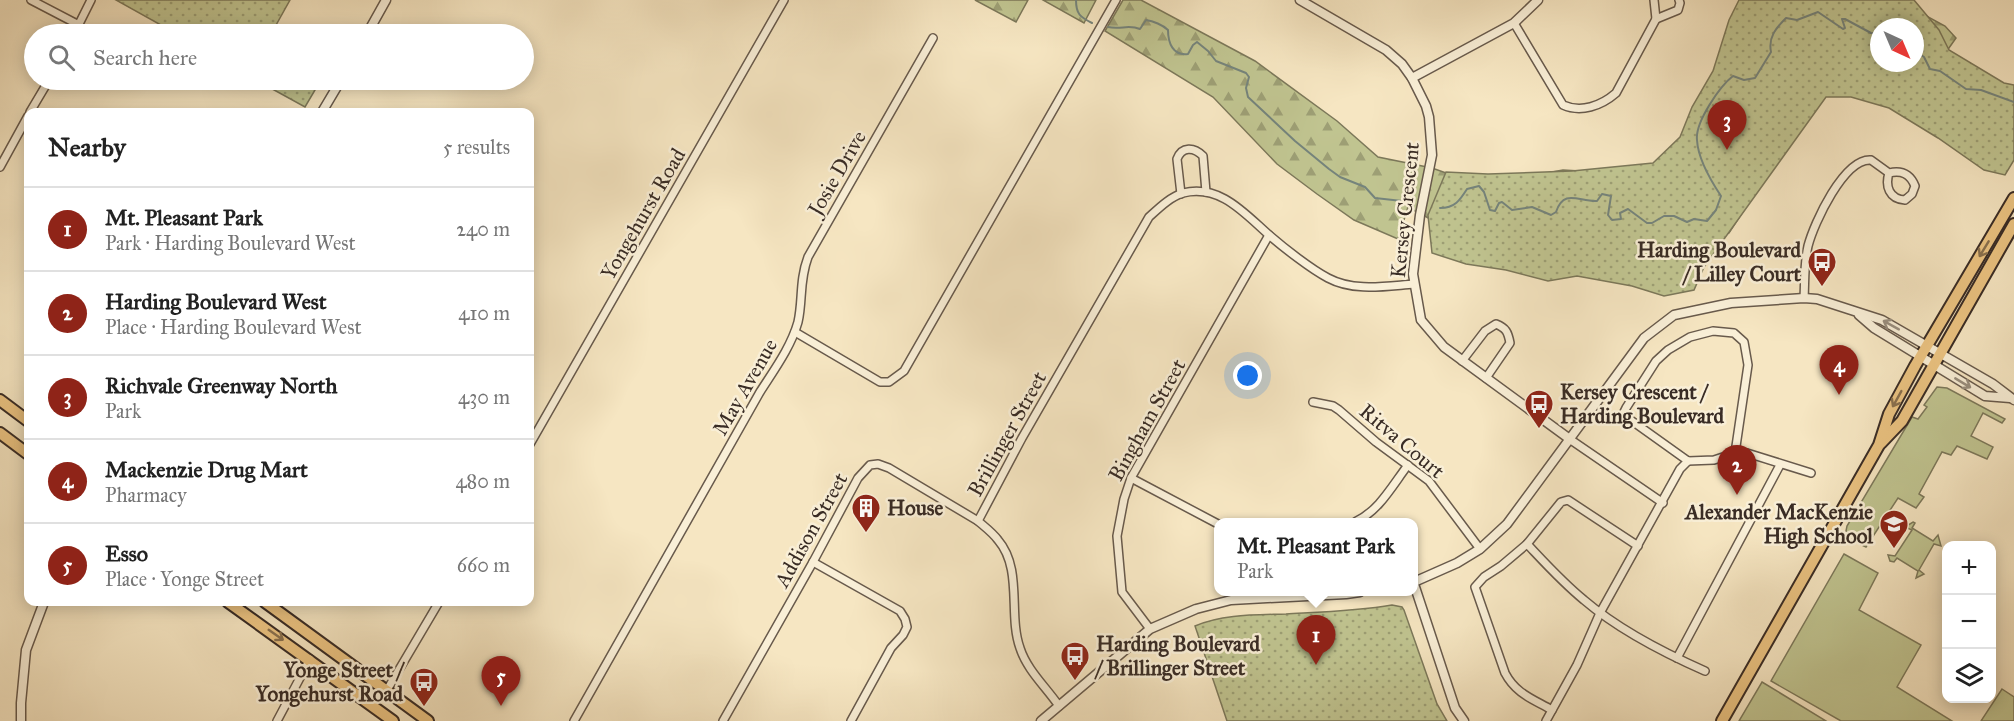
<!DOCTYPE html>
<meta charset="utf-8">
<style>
body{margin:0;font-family:"IM FELL Great Primer",serif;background:#f2f2f2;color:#222}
.controls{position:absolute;right:18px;bottom:18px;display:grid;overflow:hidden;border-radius:12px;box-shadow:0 3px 15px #0003}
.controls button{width:54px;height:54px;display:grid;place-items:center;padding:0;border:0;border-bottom:2px solid #e0e0e0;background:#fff;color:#222;font:30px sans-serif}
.compass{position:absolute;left:1870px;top:18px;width:54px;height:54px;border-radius:50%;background:#fff;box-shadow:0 3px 15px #0003;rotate:136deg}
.you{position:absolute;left:1248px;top:376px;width:21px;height:21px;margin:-15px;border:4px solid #fff;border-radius:50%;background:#1a73e8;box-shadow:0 0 0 9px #1a73e833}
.badge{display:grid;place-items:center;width:39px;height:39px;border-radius:50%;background:#8f2418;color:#fff;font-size:20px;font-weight:700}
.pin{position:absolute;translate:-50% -50px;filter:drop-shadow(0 2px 3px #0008)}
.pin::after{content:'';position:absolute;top:32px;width:21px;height:18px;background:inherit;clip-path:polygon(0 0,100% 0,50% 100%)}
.popup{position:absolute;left:1214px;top:518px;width:204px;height:78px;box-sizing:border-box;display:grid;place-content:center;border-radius:12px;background:#fff;filter:drop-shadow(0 2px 4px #0005);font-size:20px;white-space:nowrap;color:#767676}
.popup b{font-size:22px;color:#222}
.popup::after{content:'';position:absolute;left:50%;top:100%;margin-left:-12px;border:12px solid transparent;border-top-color:#fff}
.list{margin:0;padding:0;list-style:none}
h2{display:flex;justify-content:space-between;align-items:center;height:78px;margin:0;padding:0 24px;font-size:26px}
h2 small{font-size:20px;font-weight:400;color:#767676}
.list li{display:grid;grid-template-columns:39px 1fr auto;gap:18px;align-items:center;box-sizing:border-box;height:84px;padding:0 24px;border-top:2px solid #e0e0e0}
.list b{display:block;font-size:22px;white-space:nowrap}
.list p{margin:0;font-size:20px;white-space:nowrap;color:#767676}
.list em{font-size:20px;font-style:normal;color:#767676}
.icon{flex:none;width:33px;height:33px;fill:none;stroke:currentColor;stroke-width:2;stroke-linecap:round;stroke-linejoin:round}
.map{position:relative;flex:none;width:2014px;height:721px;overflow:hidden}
.search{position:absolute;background:#fff;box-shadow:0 3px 15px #0003;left:24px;top:24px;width:510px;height:66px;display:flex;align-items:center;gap:15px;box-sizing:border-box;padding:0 21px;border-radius:33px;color:#767676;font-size:22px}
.panel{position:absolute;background:#fff;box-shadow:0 3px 15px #0003;left:24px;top:108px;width:510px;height:498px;border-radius:12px}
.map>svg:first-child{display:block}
.grass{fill:#c0c490;stroke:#7c785a;stroke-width:1.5}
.forest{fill:url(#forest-firs);stroke:#7c785a;stroke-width:1.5;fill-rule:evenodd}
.park{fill:url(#park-dots);stroke:#7c785a;stroke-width:1.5;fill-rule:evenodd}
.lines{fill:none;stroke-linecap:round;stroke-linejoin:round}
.stream{stroke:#75847c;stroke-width:2}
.minor-casing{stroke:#685a4c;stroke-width:10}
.tertiary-casing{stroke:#685a4c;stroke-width:11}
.primary-casing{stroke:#392c25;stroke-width:14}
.minor{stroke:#f9efd7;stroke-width:7}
.tertiary{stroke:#f9efd7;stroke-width:8}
.primary{stroke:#ebc381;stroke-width:10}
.oneway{stroke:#89704e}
.oneway2{stroke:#998e7e}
.labels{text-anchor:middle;stroke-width:5;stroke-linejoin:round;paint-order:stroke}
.street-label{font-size:21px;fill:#392c25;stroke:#f9efd7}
.poi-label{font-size:21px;font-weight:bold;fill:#392c25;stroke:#f9efd7;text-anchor:end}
</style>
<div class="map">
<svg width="2014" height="721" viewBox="0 0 2014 721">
<defs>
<pattern id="forest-firs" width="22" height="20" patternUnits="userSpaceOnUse" patternTransform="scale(1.5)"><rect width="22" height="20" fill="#c0c490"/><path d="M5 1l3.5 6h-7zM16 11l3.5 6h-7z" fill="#9d9f75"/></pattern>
<pattern id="park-dots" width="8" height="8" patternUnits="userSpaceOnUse" patternTransform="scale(1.5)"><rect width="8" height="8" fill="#c0c490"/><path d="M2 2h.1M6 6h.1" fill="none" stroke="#9d9f75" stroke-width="1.8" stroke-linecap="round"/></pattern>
</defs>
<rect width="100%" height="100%" fill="#f6e6c2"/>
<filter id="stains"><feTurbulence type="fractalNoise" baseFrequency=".00333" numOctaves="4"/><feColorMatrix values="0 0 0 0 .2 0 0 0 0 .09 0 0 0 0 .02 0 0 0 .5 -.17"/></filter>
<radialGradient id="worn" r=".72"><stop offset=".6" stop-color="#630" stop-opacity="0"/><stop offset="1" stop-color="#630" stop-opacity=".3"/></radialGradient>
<g class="grass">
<path d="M1937,387L1947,388L2005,419L2002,423L1983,413L1971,436L1993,447L1987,459L1957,446L1951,455L1942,452L1919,494L1924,497L1916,508L1898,498L1866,547L1853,541L1846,531L1847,526L1912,417L1918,419L1927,407L1924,405Z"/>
<path d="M1913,522L1915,523L1912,528L1933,541L1938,535L1941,546L1934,544L1919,570L1924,574L1916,578L1918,571L1897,558L1894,562L1890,561L1888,555L1895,556L1912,530L1905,527Z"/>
<path d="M1844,554L1878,573L1859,610L1921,645L1897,687L1952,721H1841L1771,681Z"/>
<path d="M1762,682L1826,721H1739Z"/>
<path d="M2002,689L2014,697V721H1981Z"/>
</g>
<g class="forest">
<path d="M975,0H1028L1016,22Z"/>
<path d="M1043,0H1096L1084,23Z"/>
<path d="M1123,0H1141L1255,61L1337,121L1378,157L1432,168L1480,185L1563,170L1631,174L1653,166L1897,0L1945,26L1956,38L1925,82L1825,93L1741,183L1744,210L1729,233L1674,263L1432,220L1408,207L1398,239L1354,220L1317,194L1277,164L1213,97L1105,31ZM1879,27H1915V63H1879Z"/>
</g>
<g class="park">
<path d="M116,0H290L271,34H177Z"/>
<path d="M1739,0H1914L1939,30L1949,50L2004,83L2014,85V160L2005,175L1984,170L1938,138L1889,108L1851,97H1826L1704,267L1694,290L1664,296L1632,286L1577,276L1548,281L1506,270L1466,264L1432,253L1428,215L1446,172L1488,174L1572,171L1653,163L1680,137L1692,107L1713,71L1729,20ZM1879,27H1915V63H1879Z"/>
<path d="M256,80H296L315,90L305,107Z"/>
<path d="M1392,605L1402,607L1404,610L1437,704L1447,721H1227L1195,626C1223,614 1256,615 1286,614C1322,612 1357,611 1392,605Z"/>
</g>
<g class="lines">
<g class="stream">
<path d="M1076,0C1076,14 1080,17 1092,23"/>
<path d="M1108,27C1121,30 1128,24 1140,29L1146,20C1153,21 1163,25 1168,30C1168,43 1173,56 1188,54L1193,45L1197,42L1208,51L1216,61L1246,73L1249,77L1246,88L1248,97L1295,141L1329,169L1340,177L1365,187L1375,198L1411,202"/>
<path d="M1915,51L1924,57L1930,69L1940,71L1966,89L1981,90L2014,102"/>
<path d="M1440,208C1455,208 1460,200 1467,189L1479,186L1484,192L1490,210L1495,211L1499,203L1502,202L1512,210L1532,207L1551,215L1556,212C1564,188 1579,202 1597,201L1602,194L1611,196L1608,215L1612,220L1621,219L1620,213L1628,209L1647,223H1652L1664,216H1674L1687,222L1694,219L1707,221L1716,210L1721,196C1711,181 1698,158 1697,140C1695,122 1720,86 1733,76L1744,80L1755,78L1771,52C1768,37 1776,28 1786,18L1797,20L1818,12L1843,29L1845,28L1842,19H1845L1871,33L1879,34"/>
</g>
<g class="minor-casing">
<g id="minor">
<path d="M31,0L79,25"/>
<path d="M1656,19L1678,10L1680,3L1679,0"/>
<path d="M1514,23L1563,105C1581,113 1601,106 1616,93L1656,19L1654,0"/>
<path d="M74,34L91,0"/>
<path d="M30,112L49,80"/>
<path d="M0,167L28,116"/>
<path d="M1181,194L1177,159C1182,146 1194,147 1203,156L1206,192"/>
<path d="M1804,298C1805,281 1804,263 1808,246C1814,223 1844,158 1871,160L1889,173C1885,186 1889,199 1905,200L1912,194L1915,186C1910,174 1902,170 1889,173"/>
<path d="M795,332L880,382H889L904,371L1116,0"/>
<path d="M1462,361L1485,331L1496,324C1506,328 1508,332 1510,343L1486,378"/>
<path d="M1313,402L1333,406L1339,410L1376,442L1429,481L1480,549"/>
<path d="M1571,440L1663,503"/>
<path d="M530,444L784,0"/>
<path d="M1735,453L1748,365L1744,342L1734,333L1713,331L1690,337L1668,350L1656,361L1626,408L1624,412L1625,416L1688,461L1714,460L1735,453H1747L1811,473"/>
<path d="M1131,478L1218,524"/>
<path d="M1355,522C1379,511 1392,486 1408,465"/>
<path d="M1527,544C1545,563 1563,583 1584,600C1619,630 1662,652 1705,671"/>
<path d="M813,562L900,611L905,619L907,627L903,635L891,648L851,721"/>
<path d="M1150,629L1122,592L1117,536L1124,499L1131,478L1269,235"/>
<path d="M1677,658L1780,465"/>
<path d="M387,690L439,602"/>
<path d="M1059,706C1046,687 1027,670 1020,648C1008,615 1023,569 998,540C993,533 985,527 978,521L1022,438L1149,217C1159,208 1170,197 1183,193C1220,184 1244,213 1269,235C1284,248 1311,269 1328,278C1354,292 1386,286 1414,284"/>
<path d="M1552,710C1533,699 1516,694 1505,673L1475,587L1484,577L1501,566L1527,544L1561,502L1568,500L1638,546"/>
<path d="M277,721L310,659"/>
<path d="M574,721L760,392C774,370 791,347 798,322C803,300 799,281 808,257L933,38"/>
<path d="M723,721L813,562L858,478L870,465L878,464L889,468L978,521"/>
<path d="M1546,721L1577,665L1600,613L1680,469L1688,461"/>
</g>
</g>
<g class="tertiary-casing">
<g id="tertiary">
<path d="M1300,0L1386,50L1402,64L1412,78L1426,106L1429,117L1432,155L1420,215L1413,274L1421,320L1444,347L1571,440"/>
<path d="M367,34L386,0"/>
<path d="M1412,78L1514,23L1538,0"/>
<path d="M322,112L341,80"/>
<path d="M1859,315L1874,328L1985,396L2010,398"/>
<path d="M1414,582L1457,563L1480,549L1507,524L1644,338L1674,315L1731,303L1804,298L1817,299L1882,320L1993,384L2014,400"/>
<path d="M1414,584L1455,708L1464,721"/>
<path d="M21,721V703L26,650L44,602"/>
<path d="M1041,721L1150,629L1196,609L1231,600L1346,594L1360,592"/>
</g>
</g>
<g class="primary-casing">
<g id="primary">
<path d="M0,400L28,421"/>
<path d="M0,433L28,454"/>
<path d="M1881,443L1902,421L2014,224"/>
<path d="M228,602L393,721"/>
<path d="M265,602L428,721"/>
<path d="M1722,721L1879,445L1889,414L1915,366L2014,198"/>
</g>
</g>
<use href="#minor" class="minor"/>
<use href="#tertiary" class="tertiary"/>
<use href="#primary" class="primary"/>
</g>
<defs><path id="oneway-shaft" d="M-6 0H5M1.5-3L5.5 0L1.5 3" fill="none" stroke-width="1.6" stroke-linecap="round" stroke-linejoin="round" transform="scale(1.5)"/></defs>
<g class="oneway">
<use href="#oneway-shaft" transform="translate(1984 249) rotate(121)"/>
<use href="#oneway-shaft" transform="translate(1897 399) rotate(119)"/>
<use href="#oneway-shaft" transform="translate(276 635) rotate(35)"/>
</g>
<g class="oneway2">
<use href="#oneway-shaft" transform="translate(1891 325) rotate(-151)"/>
<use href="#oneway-shaft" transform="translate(1963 383) rotate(31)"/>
</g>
<defs>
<g id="bus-pin" transform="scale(1.5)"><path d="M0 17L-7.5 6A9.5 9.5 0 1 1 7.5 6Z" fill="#8f2418" stroke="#f9efd7"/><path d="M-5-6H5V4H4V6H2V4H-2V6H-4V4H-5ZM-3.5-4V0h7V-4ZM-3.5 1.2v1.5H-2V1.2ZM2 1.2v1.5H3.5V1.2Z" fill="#fff"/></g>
<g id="building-pin" transform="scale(1.5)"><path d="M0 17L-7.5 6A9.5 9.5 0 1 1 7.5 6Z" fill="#8f2418" stroke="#f9efd7"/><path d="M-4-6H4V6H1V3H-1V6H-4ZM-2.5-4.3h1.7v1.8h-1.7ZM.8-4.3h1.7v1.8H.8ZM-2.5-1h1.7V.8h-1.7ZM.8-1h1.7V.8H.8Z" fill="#fff"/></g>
<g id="school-pin" transform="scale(1.5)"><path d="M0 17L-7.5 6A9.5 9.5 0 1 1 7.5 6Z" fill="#8f2418" stroke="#f9efd7"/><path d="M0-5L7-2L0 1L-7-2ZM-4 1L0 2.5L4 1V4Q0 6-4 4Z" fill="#fff"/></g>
</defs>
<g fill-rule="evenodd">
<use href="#bus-pin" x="1822" y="262"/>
<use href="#bus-pin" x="1539" y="404"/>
<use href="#building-pin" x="866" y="508"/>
<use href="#school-pin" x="1894" y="524"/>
<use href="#bus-pin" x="1075" y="656"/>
<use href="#bus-pin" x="424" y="682"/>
</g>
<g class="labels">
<g class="street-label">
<text transform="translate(837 173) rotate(-60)" y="7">Josie Drive</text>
<text transform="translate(1405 210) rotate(-84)" y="7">Kersey Crescent</text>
<text transform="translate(643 214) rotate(-60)" y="7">Yongehurst Road</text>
<text transform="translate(745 387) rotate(-60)" y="7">May Avenue</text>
<text transform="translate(1147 420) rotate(-61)" y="7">Bingham Street</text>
<text transform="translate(1007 434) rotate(-61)" y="7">Brillinger Street</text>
<text transform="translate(1402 441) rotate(40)" y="7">Ritva Court</text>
<text transform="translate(811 530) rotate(-61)" y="7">Addison Street</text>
</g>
<g class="poi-label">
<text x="1801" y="257">Harding Boulevard<tspan x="1801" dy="24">/ Lilley Court</tspan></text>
<text x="1560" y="399" text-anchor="start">Kersey Crescent /<tspan x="1560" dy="24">Harding Boulevard</tspan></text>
<text x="887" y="515" text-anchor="start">House</text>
<text x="1873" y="519">Alexander MacKenzie<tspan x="1873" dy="24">High School</tspan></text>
<text x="1096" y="651" text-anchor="start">Harding Boulevard<tspan x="1096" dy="24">/ Brillinger Street</tspan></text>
<text x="403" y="677">Yonge Street /<tspan x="403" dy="24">Yongehurst Road</tspan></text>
</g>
</g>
<rect width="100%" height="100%" filter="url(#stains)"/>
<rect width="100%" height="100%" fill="url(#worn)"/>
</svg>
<div class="controls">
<button>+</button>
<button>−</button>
<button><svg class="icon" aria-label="layers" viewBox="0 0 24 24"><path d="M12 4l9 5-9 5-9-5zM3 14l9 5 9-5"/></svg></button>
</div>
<svg class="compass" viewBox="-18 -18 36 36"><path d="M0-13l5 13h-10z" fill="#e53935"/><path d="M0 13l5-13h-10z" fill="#767676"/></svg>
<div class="you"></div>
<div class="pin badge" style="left:1316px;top:665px">1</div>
<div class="popup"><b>Mt. Pleasant Park</b>Park</div>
<div class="pin badge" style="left:1737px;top:495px">2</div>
<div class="pin badge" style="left:1727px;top:150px">3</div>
<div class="pin badge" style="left:1839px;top:395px">4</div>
<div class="pin badge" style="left:501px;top:706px">5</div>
<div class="search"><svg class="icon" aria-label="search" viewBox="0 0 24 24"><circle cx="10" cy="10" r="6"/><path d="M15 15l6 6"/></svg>Search here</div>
<section class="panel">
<h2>Nearby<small>5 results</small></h2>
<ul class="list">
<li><span class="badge">1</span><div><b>Mt. Pleasant Park</b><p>Park · Harding Boulevard West</p></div><em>240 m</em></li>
<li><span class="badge">2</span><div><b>Harding Boulevard West</b><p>Place · Harding Boulevard West</p></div><em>410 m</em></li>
<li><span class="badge">3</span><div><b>Richvale Greenway North</b><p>Park</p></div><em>430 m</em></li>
<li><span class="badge">4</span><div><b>Mackenzie Drug Mart</b><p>Pharmacy</p></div><em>480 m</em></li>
<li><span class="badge">5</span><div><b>Esso</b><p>Place · Yonge Street</p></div><em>660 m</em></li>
</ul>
</section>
</div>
